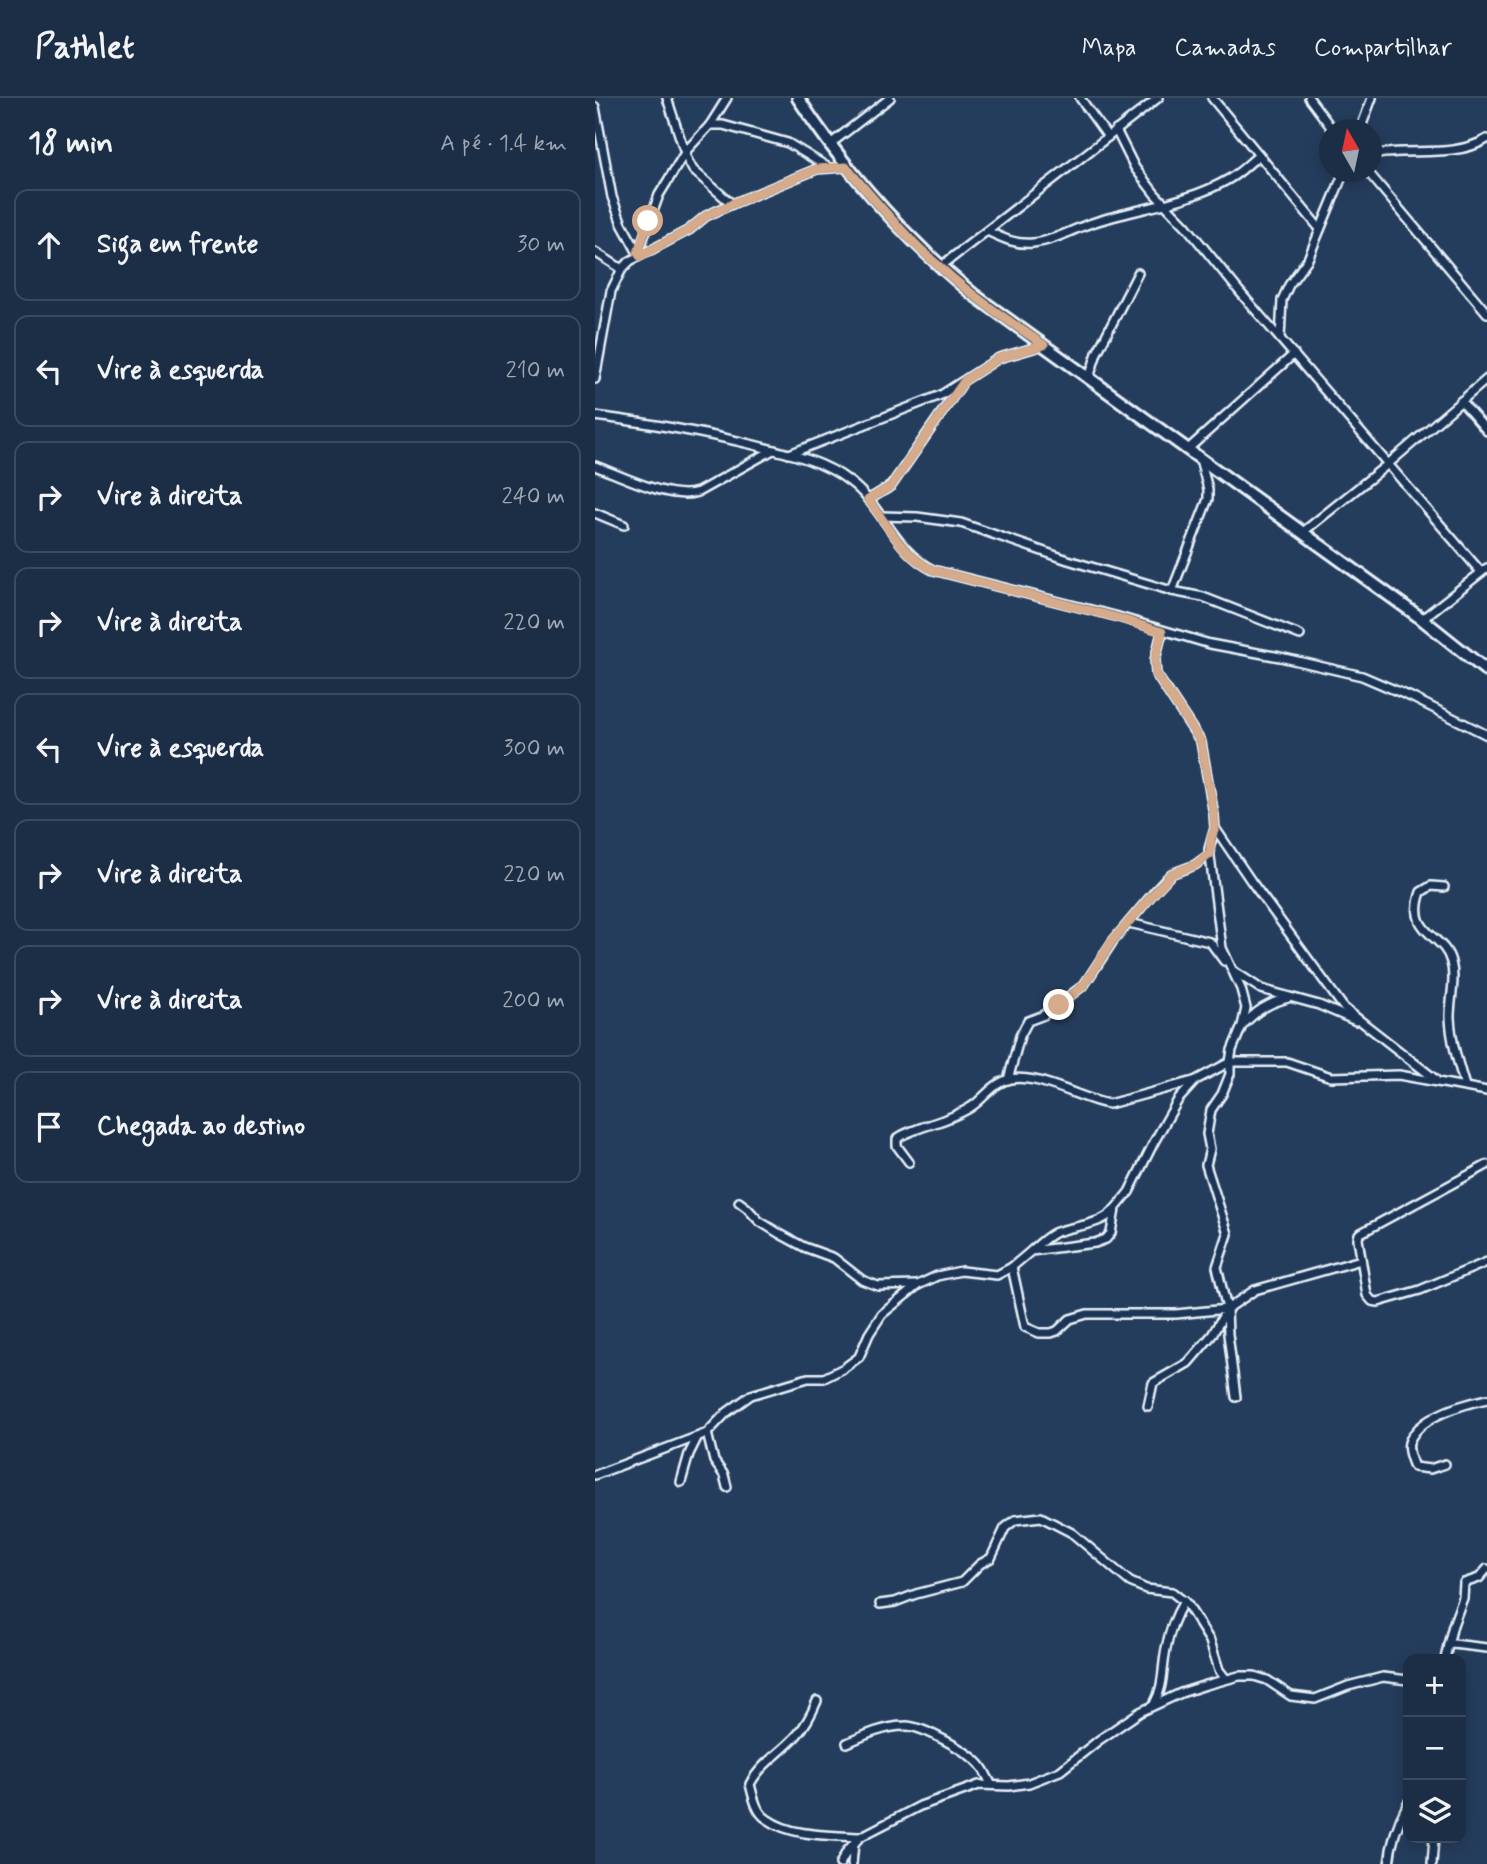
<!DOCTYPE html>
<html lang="pt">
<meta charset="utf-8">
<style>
body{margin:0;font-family:Mynerve,sans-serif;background:#293a51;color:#f1f3f6}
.controls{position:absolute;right:21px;bottom:21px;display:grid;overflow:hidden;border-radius:14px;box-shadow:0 4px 18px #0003}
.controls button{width:63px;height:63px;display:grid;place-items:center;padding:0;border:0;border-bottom:2px solid #3a4a5f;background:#1c2e46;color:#f1f3f6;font:35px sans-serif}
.compass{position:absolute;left:724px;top:21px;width:63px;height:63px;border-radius:50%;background:#1c2e46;box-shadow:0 4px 18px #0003;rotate:351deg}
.stop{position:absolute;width:21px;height:21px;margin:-16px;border:5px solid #d6ab8b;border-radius:50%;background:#fff}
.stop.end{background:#d6ab8b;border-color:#fff;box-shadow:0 2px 7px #0008}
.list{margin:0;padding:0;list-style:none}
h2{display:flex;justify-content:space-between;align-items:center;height:91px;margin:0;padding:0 28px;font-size:30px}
h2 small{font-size:23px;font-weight:400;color:#a0a8b3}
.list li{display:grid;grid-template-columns:46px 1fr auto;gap:21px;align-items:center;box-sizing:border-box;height:112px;margin:0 14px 14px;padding:0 14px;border:2px solid #3a4a5f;border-radius:14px}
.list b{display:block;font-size:26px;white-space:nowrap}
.list em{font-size:23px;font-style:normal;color:#a0a8b3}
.icon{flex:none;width:38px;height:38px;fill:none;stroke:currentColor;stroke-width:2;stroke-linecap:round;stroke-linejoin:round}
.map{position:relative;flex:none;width:892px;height:1766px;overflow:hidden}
header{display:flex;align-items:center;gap:42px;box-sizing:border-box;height:98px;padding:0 35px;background:#1c2e46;border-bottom:2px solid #3a4a5f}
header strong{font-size:33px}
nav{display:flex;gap:38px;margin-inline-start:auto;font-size:24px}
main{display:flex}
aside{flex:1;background:#1c2e46}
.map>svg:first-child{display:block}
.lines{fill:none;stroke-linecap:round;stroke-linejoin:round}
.street-casing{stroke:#e8f1f8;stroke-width:12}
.secondary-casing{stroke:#e8f1f8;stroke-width:16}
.street{stroke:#1d3557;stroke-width:7}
.secondary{stroke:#1d3557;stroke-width:10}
.route{stroke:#d6ab8b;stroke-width:9}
</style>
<header>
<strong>Pathlet</strong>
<nav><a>Mapa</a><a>Camadas</a><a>Compartilhar</a></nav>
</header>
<main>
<aside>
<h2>18 min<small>A pé · 1.4 km</small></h2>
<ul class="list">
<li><svg class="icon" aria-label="ahead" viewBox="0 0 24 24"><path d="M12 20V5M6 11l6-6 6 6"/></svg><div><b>Siga em frente</b></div><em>30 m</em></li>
<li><svg class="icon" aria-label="left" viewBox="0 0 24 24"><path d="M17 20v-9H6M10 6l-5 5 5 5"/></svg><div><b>Vire à esquerda</b></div><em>210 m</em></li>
<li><svg class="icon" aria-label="right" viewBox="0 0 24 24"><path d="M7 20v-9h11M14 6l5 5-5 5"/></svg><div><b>Vire à direita</b></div><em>240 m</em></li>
<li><svg class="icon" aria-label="right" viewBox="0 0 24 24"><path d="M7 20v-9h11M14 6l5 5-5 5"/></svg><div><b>Vire à direita</b></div><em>220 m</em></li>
<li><svg class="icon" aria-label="left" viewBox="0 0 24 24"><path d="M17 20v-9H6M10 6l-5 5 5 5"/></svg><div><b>Vire à esquerda</b></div><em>300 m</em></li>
<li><svg class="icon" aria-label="right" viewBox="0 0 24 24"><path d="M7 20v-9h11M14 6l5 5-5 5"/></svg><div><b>Vire à direita</b></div><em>220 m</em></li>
<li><svg class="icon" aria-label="right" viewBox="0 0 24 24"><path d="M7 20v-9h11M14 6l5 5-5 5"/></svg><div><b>Vire à direita</b></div><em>200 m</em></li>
<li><svg class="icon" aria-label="arrive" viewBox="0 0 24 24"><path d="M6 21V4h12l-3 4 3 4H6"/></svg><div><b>Chegada ao destino</b></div></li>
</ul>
</aside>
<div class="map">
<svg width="892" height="1766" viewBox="0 0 892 1766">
<rect width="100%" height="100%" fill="#253d5d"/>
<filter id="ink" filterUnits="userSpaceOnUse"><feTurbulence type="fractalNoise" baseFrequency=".0143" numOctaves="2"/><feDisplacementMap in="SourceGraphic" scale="14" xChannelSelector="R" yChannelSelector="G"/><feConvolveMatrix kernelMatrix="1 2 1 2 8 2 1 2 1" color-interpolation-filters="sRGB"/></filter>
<g filter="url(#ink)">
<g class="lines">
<g class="street-casing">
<g id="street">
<path d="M72,0L92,61L98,72L137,106"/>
<path d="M485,0L513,39"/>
<path d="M617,0L725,131"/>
<path d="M714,0L738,32"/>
<path d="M0,9L17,99L27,126L43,155"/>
<path d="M115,27H128L193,45L234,70"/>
<path d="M521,32L540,70L560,96L591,128L644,193L886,474"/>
<path d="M765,32L777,0"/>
<path d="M234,47L295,0"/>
<path d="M776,57C814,49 858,61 892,41"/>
<path d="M773,74L892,215"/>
<path d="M392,133C407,140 421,147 438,145C460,143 479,130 500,124C544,110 593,105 634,81C645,75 654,65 664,57"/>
<path d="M0,154L27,171"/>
<path d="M43,155L64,97L91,53L115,27L132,0"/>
<path d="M345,169L563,0"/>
<path d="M685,240L687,202L694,187L713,161L749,74"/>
<path d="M494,280L502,255L543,175"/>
<path d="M0,281L16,193L27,171L35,163L94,132L111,118L137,106L222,71L251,69"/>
<path d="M866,303L892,333"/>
<path d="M0,318C54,325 106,334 159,347C191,355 228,362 254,383C288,408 299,453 338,472L520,518L615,546L685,559L767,578L816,599L892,637"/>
<path d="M592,352L699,256"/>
<path d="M194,356L346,297L404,260L449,247"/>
<path d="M0,368C27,378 76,403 103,394L178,352"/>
<path d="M273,402L296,388L366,287"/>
<path d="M0,415L29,427"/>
<path d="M286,418L322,419L366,425L473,462L577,493L608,499L705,537"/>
<path d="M708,434L793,366L892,281"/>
<path d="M577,493L613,401V391L605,361"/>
<path d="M827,521L892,470"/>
<path d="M567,534L560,562L561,576L606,644L619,717L620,730L614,751L627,850L646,891L651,910L647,928L637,952L635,964H692L736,979L804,977L892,993"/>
<path d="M620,730L656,783L749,910L840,981"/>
<path d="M849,789L836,788L826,794C811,837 849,835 856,864C861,881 855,901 855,919C856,943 863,965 870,988"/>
<path d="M534,825L615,844L629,863"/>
<path d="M637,872L666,891L724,907L761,923"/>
<path d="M647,928C661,913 673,905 693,900"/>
<path d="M413,982L425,938L433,923L449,917L489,887L518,843L561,792L576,776L600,767L615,756"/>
<path d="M314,1064L302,1048V1041C310,1033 343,1025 356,1019C363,1016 370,1013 376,1009C386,1003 394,991 405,985C433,968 485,1002 514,1006L599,983"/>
<path d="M892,1067L764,1136L763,1141L772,1197L777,1203L783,1204L825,1192L892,1164"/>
<path d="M144,1104L152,1110L164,1123L185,1136L209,1149L239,1160L267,1182L283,1188L322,1187"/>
<path d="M437,1152C444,1146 450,1140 459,1135C478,1127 507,1128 520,1111"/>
<path d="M641,1299L633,1236L632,1211L622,1169L633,1136L611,1067L615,1051L612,1036L616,1012L627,996L635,976V964L601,982L583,1002L559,1044L534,1094L520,1111L516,1135L511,1141L500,1145L436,1153L417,1169L430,1229L444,1235H456L462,1233L475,1221L492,1216H581L632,1211L660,1192L766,1162"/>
<path d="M553,1308L558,1285L593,1265L617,1237L631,1213"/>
<path d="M112,1335L119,1363L129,1377L132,1389"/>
<path d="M850,1366L835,1371L819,1369C816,1361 811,1350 815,1342C826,1318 869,1306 892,1301"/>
<path d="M0,1377L112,1335L131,1315L156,1297L213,1280H229L249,1270L264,1259L274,1236L287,1216L323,1187L342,1178L366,1173L402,1177L417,1169"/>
<path d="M86,1384L94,1356L102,1340"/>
<path d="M285,1506L300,1504L321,1496L367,1484L385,1466L396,1460L410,1430L420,1422L446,1419L477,1435L535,1484L551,1491L577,1494L592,1506L615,1543L624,1572L631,1581"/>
<path d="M853,1547L858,1527L868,1500L869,1485L884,1480L892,1471"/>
<path d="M850,1561L853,1547L858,1546L892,1550"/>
<path d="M222,1603C217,1615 211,1627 202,1637C186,1655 166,1665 155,1686C158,1698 161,1714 172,1721C197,1739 235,1737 265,1739"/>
<path d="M559,1606C569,1589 567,1570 571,1551C574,1534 580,1518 589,1503"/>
<path d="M252,1645C270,1637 290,1628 310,1628C326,1627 375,1654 386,1668C390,1673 393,1681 397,1687"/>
<path d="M245,1766L252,1753L265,1739L325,1708L384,1687L414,1688L434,1685L465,1673L504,1642L545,1614L586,1595L611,1587L644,1578H659L672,1582L696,1598L720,1601L753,1588L788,1579L813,1582"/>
<path d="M257,1766L259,1745"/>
<path d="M794,1766C796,1744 803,1724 813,1705"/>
<path d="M837,1766L839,1740"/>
</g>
</g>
<g class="secondary-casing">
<path id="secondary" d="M203,0C252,75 309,140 379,197L827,521L892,573"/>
</g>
<use href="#street" class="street"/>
<use href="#secondary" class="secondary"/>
</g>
</g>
<g class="lines" filter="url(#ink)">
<path class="route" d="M53,123L43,155L45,158L94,132L111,118L137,106L222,71L251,69C281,104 311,140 346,170C378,199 414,223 449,247L404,260L370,282L296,388L273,402C294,428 306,457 338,472L520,519L567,534L560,562L561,576L606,644L619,717L620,730L616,740L615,756L600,767L576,776L517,843L489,887L464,907"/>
</g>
</svg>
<div class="controls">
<button>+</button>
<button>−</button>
<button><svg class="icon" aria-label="layers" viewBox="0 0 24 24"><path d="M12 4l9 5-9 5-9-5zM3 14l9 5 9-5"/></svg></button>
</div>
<svg class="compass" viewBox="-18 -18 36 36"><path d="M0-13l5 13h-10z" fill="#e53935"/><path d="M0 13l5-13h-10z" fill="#a0a8b3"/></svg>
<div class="stop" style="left:53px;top:123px"></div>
<div class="stop end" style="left:464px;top:907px"></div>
</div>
</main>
